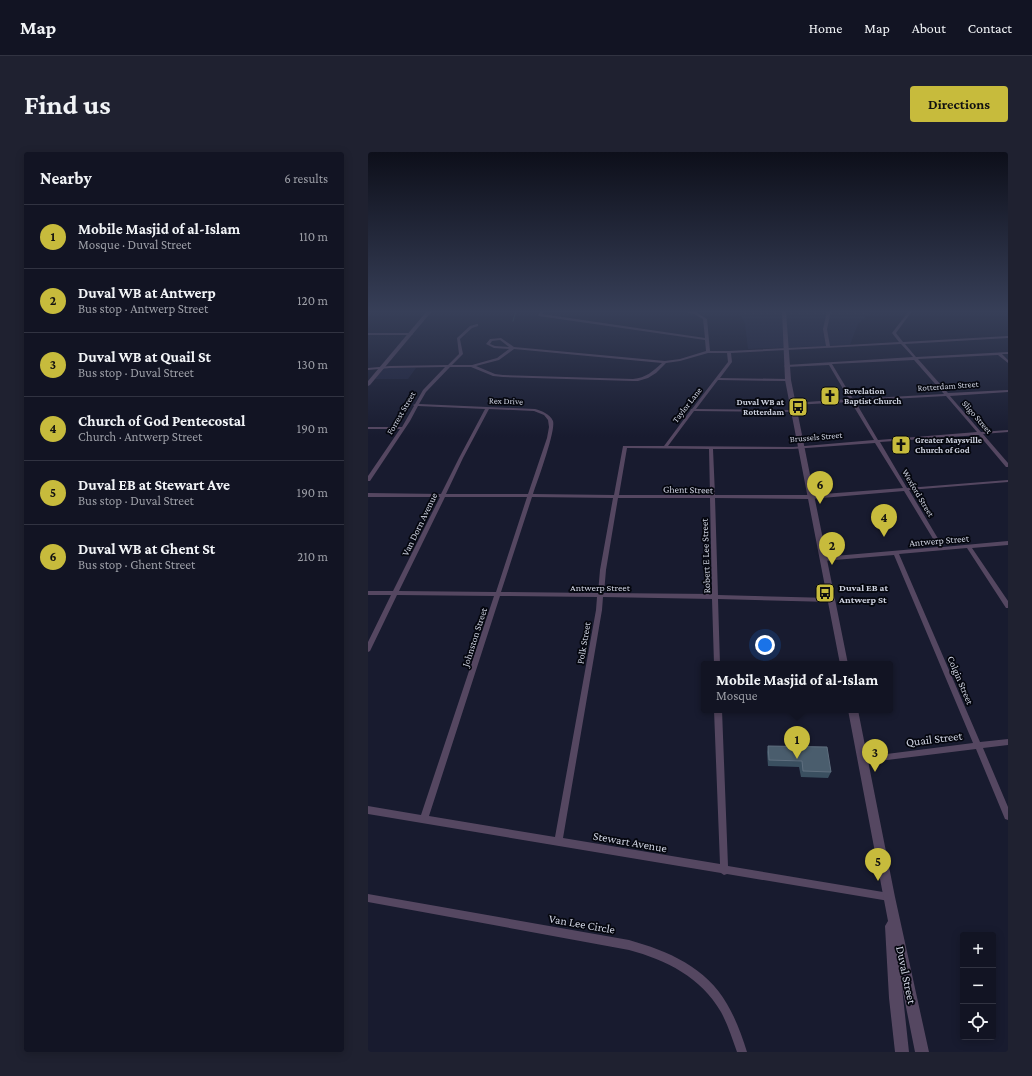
<!DOCTYPE html>
<meta charset="utf-8">
<style>
body{margin:0;font-family:"Crimson Pro",serif;background:#1f2130;color:#f1f3f6}
.controls{position:absolute;right:12px;bottom:12px;display:grid;overflow:hidden;border-radius:4px;box-shadow:0 2px 10px #0003}
.controls button{width:36px;height:36px;display:grid;place-items:center;padding:0;border:0;border-bottom:1px solid #313341;background:#121423;color:#f1f3f6;font:20px sans-serif}
.you{position:absolute;left:397px;top:493px;width:14px;height:14px;margin:-10px;border:3px solid #fff;border-radius:50%;background:#1a73e8;box-shadow:0 0 0 6px #1a73e833}
.badge{display:grid;place-items:center;width:26px;height:26px;border-radius:50%;background:#c7bb3c;color:#111;font-size:13px;font-weight:700}
.pin{position:absolute;translate:-50% -33px;filter:drop-shadow(0 1px 2px #0008)}
.pin::after{content:'';position:absolute;top:21px;width:14px;height:12px;background:inherit;clip-path:polygon(0 0,100% 0,50% 100%)}
.popup{position:absolute;left:333px;top:509px;width:192px;height:52px;box-sizing:border-box;display:grid;place-content:center;border-radius:4px;background:#121423;filter:drop-shadow(0 1px 3px #0005);font-size:13px;white-space:nowrap;color:#9c9ea6}
.popup b{font-size:15px;color:#f1f3f6}
.popup::after{content:'';position:absolute;left:50%;top:100%;margin-left:-8px;border:8px solid transparent;border-top-color:#121423}
.list{margin:0;padding:0;list-style:none}
h2{display:flex;justify-content:space-between;align-items:center;height:52px;margin:0;padding:0 16px;font-size:17px}
h2 small{font-size:13px;font-weight:400;color:#9c9ea6}
.list li{display:grid;grid-template-columns:26px 1fr auto;gap:12px;align-items:center;box-sizing:border-box;height:64px;padding:0 16px;border-top:1px solid #313341}
.list b{display:block;font-size:15px;white-space:nowrap}
.list p{margin:0;font-size:13px;white-space:nowrap;color:#9c9ea6}
.list em{font-size:13px;font-style:normal;color:#9c9ea6}
.icon{flex:none;width:22px;height:22px;fill:none;stroke:currentColor;stroke-width:2;stroke-linecap:round;stroke-linejoin:round}
.map{position:relative;flex:none;width:640px;height:900px;overflow:hidden;border-radius:4px}
header{display:flex;align-items:center;gap:24px;box-sizing:border-box;height:56px;padding:0 20px;background:#121423;border-bottom:1px solid #313341}
header strong{font-size:19px}
nav{display:flex;gap:22px;margin-inline-start:auto;font-size:14px}
.intro{display:flex;align-items:center;justify-content:space-between;box-sizing:border-box;height:96px;padding:0 24px}
h1{margin:0;font-size:28px}
.button{padding:10px 18px;border-radius:4px;background:#c7bb3c;color:#111;font-size:14px;font-weight:700}
main{display:flex;gap:24px;padding:0 24px}
aside{flex:1;background:#121423;border-radius:4px;box-shadow:0 2px 10px #0003}
.map>svg:first-child{display:block}
.built{fill:#1f233d}
.lines{fill:none;stroke-linecap:round;stroke-linejoin:round}
.stream{stroke:#3a5d61;stroke-width:1}
.minor{fill:#554761;fill-rule:evenodd}
.tertiary{fill:#554761;fill-rule:evenodd}
.wall{fill:#3a4f60}
.building{fill:#4a5d6d;stroke:#5f6f7f}
.labels{text-anchor:middle;stroke-width:3.5;stroke-linejoin:round;paint-order:stroke}
.far-street-label{font-size:9px;fill:#ced2e0;stroke:#05070f}
.far-poi-label{font-size:9px;font-weight:bold;fill:#ced2e0;stroke:#05070f;text-anchor:start}
.street-label{font-size:10px;fill:#ced2e0;stroke:#05070f}
.poi-label{font-size:10px;font-weight:bold;fill:#ced2e0;stroke:#05070f;text-anchor:start}
.near-street-label{font-size:12px;fill:#ced2e0;stroke:#05070f}
</style>
<header>
<strong>Map</strong>
<nav><a>Home</a><a>Map</a><a>About</a><a>Contact</a></nav>
</header>
<div class="intro"><h1>Find us</h1><a class="button">Directions</a></div>
<main>
<aside>
<h2>Nearby<small>6 results</small></h2>
<ul class="list">
<li><span class="badge">1</span><div><b>Mobile Masjid of al-Islam</b><p>Mosque · Duval Street</p></div><em>110 m</em></li>
<li><span class="badge">2</span><div><b>Duval WB at Antwerp</b><p>Bus stop · Antwerp Street</p></div><em>120 m</em></li>
<li><span class="badge">3</span><div><b>Duval WB at Quail St</b><p>Bus stop · Duval Street</p></div><em>130 m</em></li>
<li><span class="badge">4</span><div><b>Church of God Pentecostal</b><p>Church · Antwerp Street</p></div><em>190 m</em></li>
<li><span class="badge">5</span><div><b>Duval EB at Stewart Ave</b><p>Bus stop · Duval Street</p></div><em>190 m</em></li>
<li><span class="badge">6</span><div><b>Duval WB at Ghent St</b><p>Bus stop · Ghent Street</p></div><em>210 m</em></li>
</ul>
</aside>
<div class="map">
<svg width="640" height="900" viewBox="0 0 640 900">
<rect width="100%" height="100%" fill="#181b2f"/>
<g class="built">
<path d="M371,159H504L490,172L482,193L380,197L377,172Z"/>
<path d="M16,216H48L40,227H7Z"/>
</g>
<g class="lines">
<path class="stream" d="M145,169L148,159"/>
<g class="minor">
<path d="M174,159H177L174,162L337,186L335,167L326,162L315,159L328,160L339,167L342,199H361L458,194L455,177L459,159H463L459,177L462,194L531,190L524,181L541,159H544L528,181L535,190L640,184V186L537,192L548,205L640,200V202H634L640,208V211L630,203L550,207L580,241L640,238V240L582,244L613,280L640,278V280L615,282L640,311V315H638L611,283L512,290L539,336L640,328V330L541,338L575,395L640,389V393L604,396L640,449V456H638L599,396L531,402L612,590L640,587V593L615,596L640,655V668L637,667L608,597L495,611L492,610L491,608L492,606L495,605L605,591L526,403L455,409L452,407L455,405L570,395L536,339L442,347L347,346L350,443L463,446L466,448L463,450L350,447L352,512H346L344,447L235,445L234,458L195,686L352,712L346,558H354L360,714L521,741L524,742L525,745L524,748L521,749L359,722L356,723L353,721L0,662V654L53,663L126,444L29,443L3,497L2,499L0,500V490L23,443H0V439H25L72,345H0V341L73,342L91,306L117,257L50,254L42,269L2,329H0V324L32,277H0V275H34L46,254L45,253L47,252L55,238L77,215L22,216L0,218V216L22,214L80,213L91,202L89,186L102,174L109,172H110V174L104,176L92,187L95,202L84,213H104L129,206L141,197L126,196L118,192L122,187L133,186L146,195L297,209L312,207L338,199L337,188L171,164L170,163ZM132,188L141,195L127,194L122,192L124,189ZM533,192L545,205L418,213L416,214L418,215L461,213L481,247L424,251L422,252L424,253L483,250L506,288L425,295L300,294L326,259L426,260L428,259L426,258L328,257L350,228L420,229L422,228L420,227L352,226L364,210L363,201ZM146,197L294,211C285,219 278,226 265,227L135,223L127,222L108,214L131,208ZM340,201H359L360,210L324,257H323L322,259L296,294H255L246,343L165,342C169,330 188,279 185,269C182,262 174,259 167,257L51,252L58,240L82,215H103L125,224L135,225L265,229H270L280,226L288,221L298,211L312,209ZM546,208L576,242L485,247L464,212ZM578,244L609,280L510,288L487,249ZM121,257L166,259L176,263L180,268L181,275L179,286L160,342H78L95,306ZM507,291L535,336L442,343H347L345,297H425ZM259,296L341,297L342,343H251ZM77,345H159L128,440L31,439ZM164,345L245,346L232,418L230,441L133,440ZM250,346H342L344,442L236,441L238,418ZM132,444L229,445L228,458L187,685L61,664Z"/>
<path d="M0,181H43L45,182L43,183H0Z"/>
<path d="M0,742L261,788C300,799 338,815 359,852C368,867 374,884 379,900H369C364,886 360,873 353,860C333,825 298,808 261,798L0,750Z"/>
</g>
<g class="tertiary">
<path d="M59,159H64L2,233L0,234V229Z"/>
<path d="M414,159H418L423,228L480,512H472L417,228Z"/>
<path d="M480,558H490L527,745L561,900H547L534,835L541,900H527L521,846L517,774L520,769Z"/>
</g>
</g>
<path class="wall" d="M400,594L463,620L460,626L433,625L431,615L400,614L399,600Z"/>
<path class="building" d="M400,594L459,595L463,620L435,619L434,609L401,608Z"/>
<linearGradient id="sky" x2="0" y2="1"><stop stop-color="#0d0f1a"/><stop offset="0.56" stop-color="#373f58"/><stop offset="1" stop-color="#373f58" stop-opacity="0"/></linearGradient>
<rect width="640" height="285" fill="url(#sky)"/>
<defs>
<g id="church-square" transform="scale(1)"><rect x="-9" y="-9" width="18" height="18" rx="4" fill="#c7bb3c" stroke="#05070f"/><path d="M-1.2-6h2.4v3.5h3.3v2.4h-3.3V6h-2.4V-.1h-3.3v-2.4h3.3Z" fill="#111"/></g>
<g id="bus-square" transform="scale(1)"><rect x="-9" y="-9" width="18" height="18" rx="4" fill="#c7bb3c" stroke="#05070f"/><path d="M-5-6H5V4H4V6H2V4H-2V6H-4V4H-5ZM-3.5-4V0h7V-4ZM-3.5 1.2v1.5H-2V1.2ZM2 1.2v1.5H3.5V1.2Z" fill="#111"/></g>
</defs>
<g fill-rule="evenodd">
<use href="#church-square" x="462" y="244"/>
<use href="#bus-square" x="430" y="255"/>
<use href="#church-square" x="533" y="293"/>
<use href="#bus-square" x="457" y="441"/>
</g>
<g class="labels">
<g class="far-street-label">
<text transform="translate(580 234) rotate(-4)" y="3">Rotterdam Street</text>
<text transform="translate(138 249) rotate(2)" y="3">Rex Drive</text>
<text transform="translate(319 253) rotate(-52)" y="3">Taylor Lane</text>
<text transform="translate(33 261) rotate(-60)" y="3">Forrest Street</text>
<text transform="translate(609 265) rotate(49)" y="3">Sligo Street</text>
<text transform="translate(448 285) rotate(-5)" y="3">Brussels Street</text>
<text transform="translate(550 341) rotate(59)" y="3">Wexford Street</text>
</g>
<g class="far-poi-label">
<text x="476" y="242">Revelation<tspan x="476" dy="10">Baptist Church</tspan></text>
<text x="416" y="253" text-anchor="end">Duval WB at<tspan x="416" dy="10">Rotterdam</tspan></text>
<text x="547" y="291">Greater Maysville<tspan x="547" dy="10">Church of God</tspan></text>
</g>
<g class="street-label">
<text transform="translate(320 337) rotate(1)" y="4">Ghent Street</text>
<text transform="translate(51 372) rotate(-64)" y="4">Van Dorn Avenue</text>
<text transform="translate(571 388) rotate(-5)" y="4">Antwerp Street</text>
<text transform="translate(337 404) rotate(-92)" y="4">Robert E Lee Street</text>
<text x="232" y="439">Antwerp Street</text>
<text transform="translate(106 485) rotate(-72)" y="4">Johnston Street</text>
<text transform="translate(215 491) rotate(-80)" y="4">Polk Street</text>
<text transform="translate(593 528) rotate(67)" y="4">Colgin Street</text>
</g>
<g class="poi-label">
<text x="471" y="439">Duval EB at<tspan x="471" dy="12">Antwerp St</tspan></text>
</g>
<g class="near-street-label">
<text transform="translate(566 587) rotate(-7)" y="4">Quail Street</text>
<text transform="translate(262 690) rotate(10)" y="4">Stewart Avenue</text>
<text transform="translate(214 772) rotate(10)" y="4">Van Lee Circle</text>
<text transform="translate(538 823) rotate(78)" y="4">Duval Street</text>
</g>
</g>
</svg>
<div class="controls">
<button>+</button>
<button>−</button>
<button><svg class="icon" aria-label="locate" viewBox="0 0 24 24"><circle cx="12" cy="12" r="6"/><path d="M12 2v4M12 18v4M2 12h4M18 12h4"/></svg></button>
</div>
<div class="you"></div>
<div class="pin badge" style="left:429px;top:607px">1</div>
<div class="popup"><b>Mobile Masjid of al-Islam</b>Mosque</div>
<div class="pin badge" style="left:464px;top:413px">2</div>
<div class="pin badge" style="left:507px;top:620px">3</div>
<div class="pin badge" style="left:516px;top:385px">4</div>
<div class="pin badge" style="left:510px;top:729px">5</div>
<div class="pin badge" style="left:452px;top:352px">6</div>
</div>
</main>
